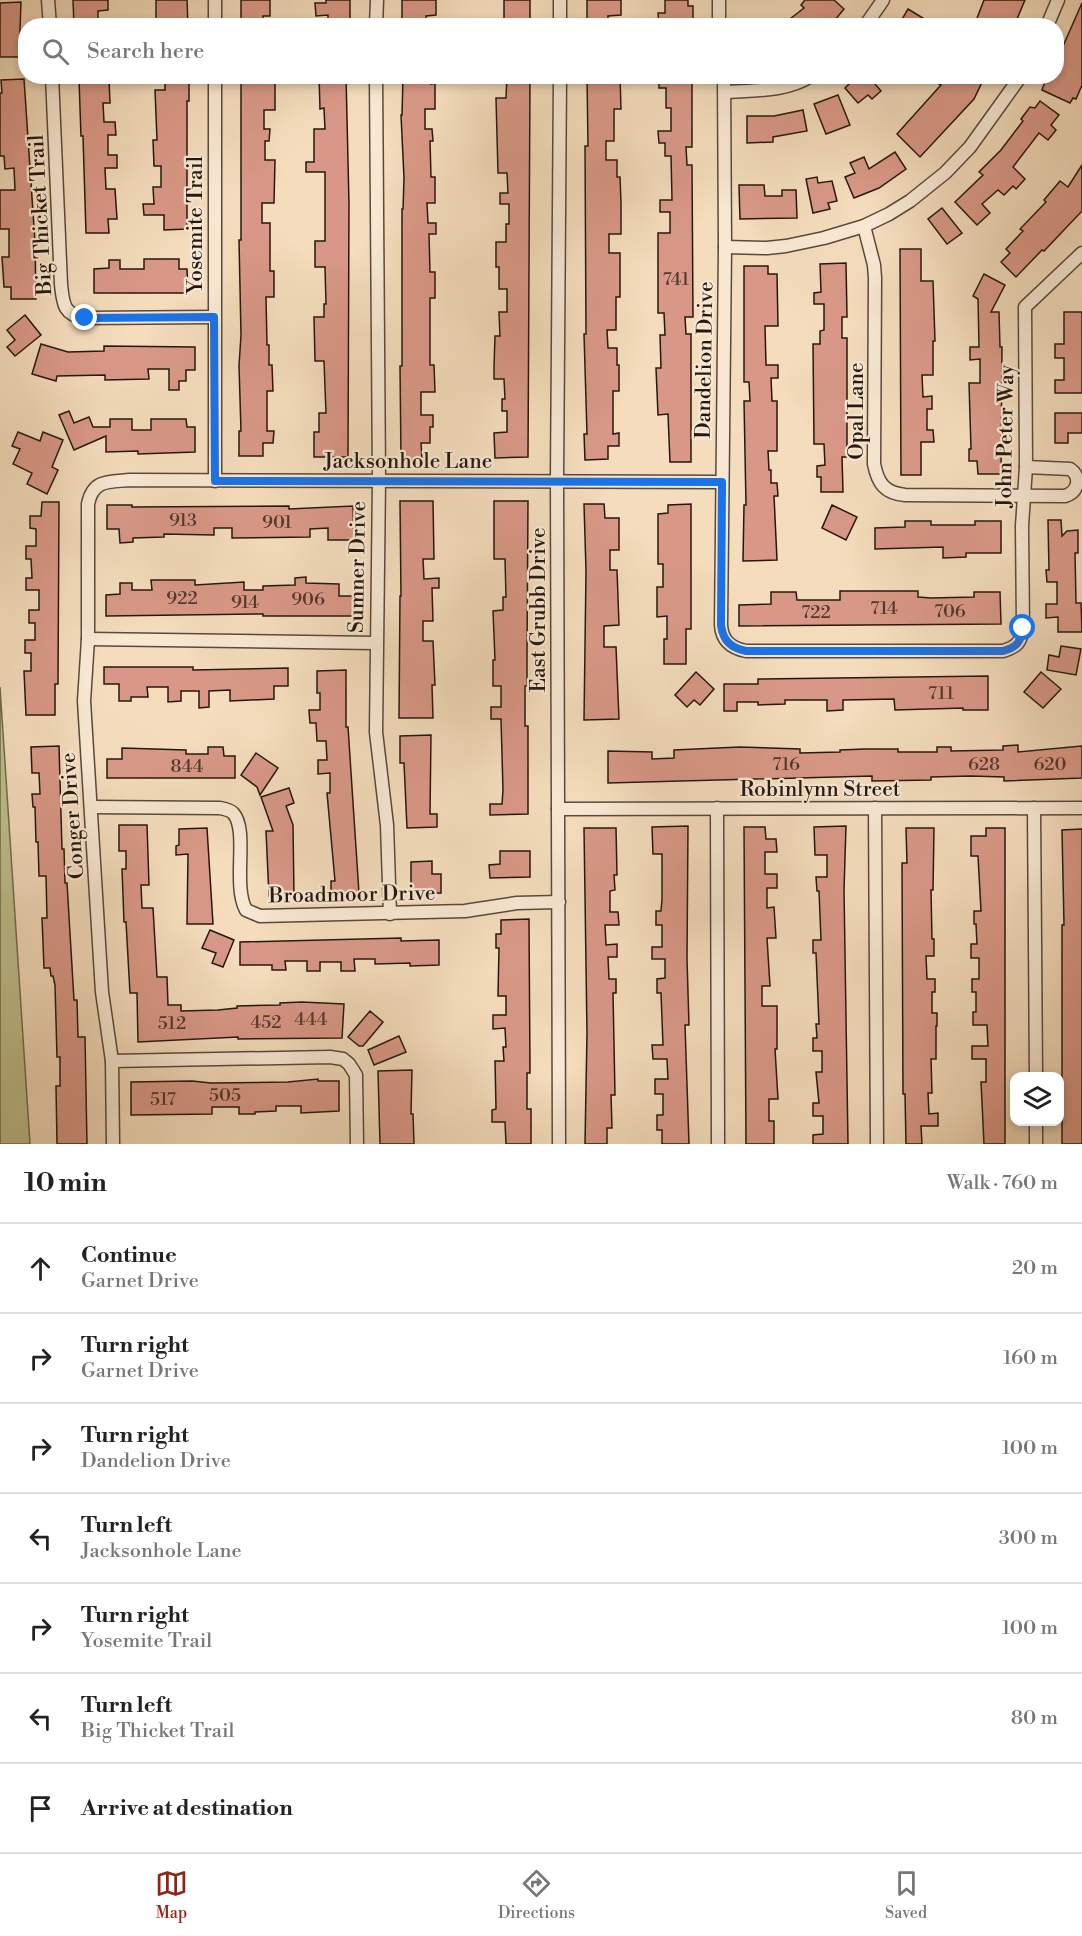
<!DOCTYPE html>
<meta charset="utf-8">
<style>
body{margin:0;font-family:"Libre Bodoni",serif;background:#f6f6f6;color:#222}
.controls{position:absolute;right:18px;bottom:18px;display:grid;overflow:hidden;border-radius:12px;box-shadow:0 3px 9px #0003}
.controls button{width:54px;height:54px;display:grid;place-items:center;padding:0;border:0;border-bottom:2px solid #e0e0e0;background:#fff;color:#222;font:30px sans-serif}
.stop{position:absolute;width:18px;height:18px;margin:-14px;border:4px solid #1a73e8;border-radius:50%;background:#fff}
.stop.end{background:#1a73e8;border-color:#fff;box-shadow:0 2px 6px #0008}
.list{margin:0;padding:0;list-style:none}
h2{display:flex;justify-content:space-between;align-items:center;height:78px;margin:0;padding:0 24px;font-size:26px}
h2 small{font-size:20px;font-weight:400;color:#767676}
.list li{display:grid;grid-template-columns:39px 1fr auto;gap:18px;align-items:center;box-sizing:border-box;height:90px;padding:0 24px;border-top:2px solid #e0e0e0}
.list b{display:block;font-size:22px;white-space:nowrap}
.list p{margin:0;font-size:20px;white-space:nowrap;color:#767676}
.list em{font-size:20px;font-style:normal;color:#767676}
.icon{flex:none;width:33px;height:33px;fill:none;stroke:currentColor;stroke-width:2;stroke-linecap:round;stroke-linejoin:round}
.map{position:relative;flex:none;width:1082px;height:1144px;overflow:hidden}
.search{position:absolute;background:#fff;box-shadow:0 3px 9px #0003;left:18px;right:18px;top:18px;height:66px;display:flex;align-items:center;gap:15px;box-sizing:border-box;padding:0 21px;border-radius:24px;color:#767676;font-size:22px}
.sheet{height:708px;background:#fff}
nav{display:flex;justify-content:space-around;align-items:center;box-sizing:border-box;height:84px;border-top:2px solid #e0e0e0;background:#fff;font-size:16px;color:#767676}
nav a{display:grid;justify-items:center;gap:3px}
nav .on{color:#8f2418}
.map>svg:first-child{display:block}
.green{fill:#bfbf8e;stroke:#726c4e;stroke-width:1.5}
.building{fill:#d99887;stroke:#26180e;stroke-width:1.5}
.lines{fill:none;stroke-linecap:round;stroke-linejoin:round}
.street-casing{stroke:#5a493a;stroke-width:15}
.street{stroke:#f8e8d3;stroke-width:12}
.route{stroke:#1a73e8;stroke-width:8}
.labels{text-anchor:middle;stroke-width:4.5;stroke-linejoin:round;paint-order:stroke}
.number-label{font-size:18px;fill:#53382c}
.street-label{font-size:21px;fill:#26180e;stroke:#f8e8d3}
</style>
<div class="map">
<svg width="1082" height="1144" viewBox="0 0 1082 1144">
<rect width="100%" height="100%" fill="#f4dcbc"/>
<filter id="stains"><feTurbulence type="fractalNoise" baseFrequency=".00333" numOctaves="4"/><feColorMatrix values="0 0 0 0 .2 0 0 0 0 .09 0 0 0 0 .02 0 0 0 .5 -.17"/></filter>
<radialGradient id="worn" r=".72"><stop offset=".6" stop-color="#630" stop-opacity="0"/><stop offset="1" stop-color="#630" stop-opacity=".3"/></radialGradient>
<path class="green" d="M0,687L30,1144H0Z"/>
<g class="building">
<path d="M73,0H108V10L98,11V26H74Z"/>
<path d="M156,0H187L188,26H156Z"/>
<path d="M241,0H270V16H263V26H241Z"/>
<path d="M326,0H350V26H328V15L316,16L315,3H326Z"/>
<path d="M402,0H436V15L426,16L427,26H402Z"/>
<rect x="504" y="0" width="26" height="26"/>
<path d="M587,0H621V15L608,16V26H587Z"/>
<path d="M665,0H688V6H693V24H659L658,13H665Z"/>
<path d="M805,0H834L844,9L830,26H781L804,8L801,5Z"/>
<path d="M984,0H1025L1014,26H974Z"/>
<path d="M21,2L19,57H0V3Z"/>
<path d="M1082,3V85L1076,99L1073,98L1070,103L1042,90L1047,76H1056V62Z"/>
<path d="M908,9L936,26H898Z"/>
<path d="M189,76V101H187V229L164,230V215H144L143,204H154L153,187H161V166H154L153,140H157L155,90H165V77Z"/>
<path d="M241,76H275V110H264V129H270L269,141H265V160H275L274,203H262V223H270V271H274V297H266L267,345H269V365H272L273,391H267V431H274L273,443H263V456H239V431H241L239,366L241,335L239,240H241Z"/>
<path d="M319,76H346L349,204L348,457H314V432H319V413H326L324,361H315L314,317H324V304H326L325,267H315V241H325V172H306V162H314V129H325L324,108L320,109Z"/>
<path d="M403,76H430L431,84L435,83V109H425V129H432L433,141H430L431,177H435V203H427L428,223H436V234H429L430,272H435V298H430V365H434L435,392H421V415H433V427H430V443H421L422,459H401L400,366H402V209H403L404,178L401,115H402Z"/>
<path d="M507,76H530L528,457L495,458L494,433L507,432V411H502V399H505L504,379H494V367L495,336H500L499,312H507V289H499V267H496V242H506V224H509V204H500V193H508L507,173H498L496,98H506Z"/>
<path d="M587,76H620L621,109H614V141H606V160H617V177H620L621,203V234H609V253H620V297H616V330H607L608,348H617V365H619V391H613V434L619,433V446H608V459L585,460L584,434H587L584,334H586L585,146H588Z"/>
<path d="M659,76H692V147H686L687,165H692L693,317H685L686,334H691V462H670L668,414L658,415L656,368H661L660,335H665L664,313H658V233H670V212H660V200H672L671,156H665V143H659L658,131H671V108H666V88H659Z"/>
<path d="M857,76H868L881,91L872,99L868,95L858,103L845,88Z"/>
<path d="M943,76H985L974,99L920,157L897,134L941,85L939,84Z"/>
<path d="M24,79L35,242L36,299H11V287H4L2,257H9V229H0V190H15L14,168L5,169L4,156H0V93H2L1,80Z"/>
<path d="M109,79L110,103H103L104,122H115L116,135H108V155H117V168H105L106,189H115L117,219H108L109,233H86L83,136H81L79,80Z"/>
<path d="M838,95L850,125L826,134L814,104Z"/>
<path d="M1040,101L1059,115L1051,125L1056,130L1048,140L1039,133L1013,167L1025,179L1016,189L1013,186L1004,195L998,190L982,204L990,213L977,225L955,202L983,175L979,172L1001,150L1023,121L1021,119L1030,107L1035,108Z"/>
<path d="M803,110L807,131L773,137V142L747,143V116H774Z"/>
<path d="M895,152L906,169L879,188L854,198L845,177L855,173L850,163L864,157L869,169Z"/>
<path d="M1082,165V211L1044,251L1042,250L1016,277L1001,262L1010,253L1006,249L1023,231L1020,229L1046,202L1044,200L1060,181L1068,187Z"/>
<path d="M817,177L818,183L832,181L837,201L828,203L830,209L813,213L806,179Z"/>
<path d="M739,185H764L765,196H782V190H796L797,218L740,219Z"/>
<path d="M942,208L962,233L947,244L928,219Z"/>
<path d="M900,249H921V281H933L935,341H933V375H922L923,397L932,396V409H927V430H933L934,442H921V475H901Z"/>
<path d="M144,259H179V269H187L188,293H94V269L109,268V260H120V269H144Z"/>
<path d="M846,263L847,317H842V338H847V457H842L843,492H821V477H817V466L825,465L824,444H814L813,344H820V331L824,330V304H814V293L821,292L820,264Z"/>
<path d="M744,266H768V274H777L778,326H765L766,365H778V378H771L772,401H777V451H768L769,470H771V483H777L778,496H774L777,560L743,561L744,505H746L744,401H750L749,382H744Z"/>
<path d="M984,274L1005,285L991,312H999L1000,347H1002L1001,474H978L977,461H969V449H971L969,383H980V359L970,360V347H979L978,299L973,296Z"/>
<path d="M1064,312H1082V393H1055V380H1064V358H1055V344H1064Z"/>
<path d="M25,315L41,335L15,356L7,347L15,340L7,330Z"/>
<path d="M41,344L68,352L104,351V346L195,347V370H186V381H179V390H169V369H148L149,379L105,380V375L57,376L56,381L32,374Z"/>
<path d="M69,411L74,423L89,417L93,427H110V419H132V430H151V419H186L187,427H195V452L138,454V451L106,452V436L74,450L59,415Z"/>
<path d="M1055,413H1082V433H1068V443H1055Z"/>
<path d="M18,432L40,441L43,432L63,440L52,467L58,470L47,494L27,484L32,473L13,464L20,449L12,446Z"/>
<path d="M400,501H433L434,559H423L424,579L439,578V588H432L433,621H423V641H433L435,685H432L433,718H399L400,596H401Z"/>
<path d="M494,501H528L527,655V686H525V726H528V814L490,815V804H502L503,790L501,719H491V707H501V686H493V660H495L493,611L503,610V597H506L505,559H494Z"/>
<path d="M42,502H59L58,684H55V715H26L24,671H31V653H25V640H35V623H29V610H39V590H26V578H32L31,559H26V546H36V529L30,528V516H41Z"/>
<path d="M584,504H604L605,518H619V550H610V570H617L619,625L604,626V647H616L619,719L584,720L586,571Z"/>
<path d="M691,504V629H686V664H664V639H667V616L657,617V587H663V564H658V514L668,513V505Z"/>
<path d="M107,505H132V507L289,506V509L353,506L354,540H328V528L310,529V537L232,538V528H214V535L164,534V537L133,538V542L120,543L119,529H107Z"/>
<path d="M832,505L857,517L846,540L822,528Z"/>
<path d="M1048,520H1061L1062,536L1067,531L1078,530V553H1075L1076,603H1081L1082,632H1058V617L1046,618V604H1057V582H1047L1046,570H1049Z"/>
<path d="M905,521H931V525H975V521H1001V553H966V557L943,558V547L875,549V528L905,527Z"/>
<path d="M306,577V583L339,584V596H353V616H263V614L106,616V595L120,594V583H132V590H152L151,580H195V585L244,582V590H263V586L295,585V578Z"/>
<path d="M840,591H918V597L931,598L974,597V592H1000L1001,624L739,626V605L771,604V592H796L797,600H840Z"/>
<path d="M1061,646L1081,649L1076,675L1047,670L1049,655L1059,657Z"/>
<path d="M104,667H193V670L288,668V686H274V699L230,701V690L209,691V707L199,708V691H181V701L168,702V687H147L148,697H131V701H119V684H104Z"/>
<path d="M346,670V727H348L359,893H331V881H335L327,793H330V773L318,774V760H327L326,741H317L316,723H310L309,710H320V693H317V671Z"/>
<path d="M696,672L714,689L700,705L694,700L687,707L675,695Z"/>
<path d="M1041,672L1061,689L1043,708L1024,692Z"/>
<path d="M988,676V710H963V708L895,710L894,699L843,700V710L827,711V700H785V704L758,705V702H737V711H724V684H758V679Z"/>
<path d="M431,735L430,814H437V827L407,828L404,763H400V736Z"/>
<path d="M1018,745V752L1082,746V778L1004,781V777L971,776L931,777V780L872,781V776L608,783V751L652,752V759L674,758V750L740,747L800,749V753L840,752V750L865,749H898V752H937V747H951V751L1003,750V746Z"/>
<path d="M59,746L62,849H64L65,883H67L74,1000H77L78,1037H85L87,1144H57L56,1086H60V1057H57L55,985L53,976H51L50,968H44L42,918H47L46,876H39L38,842H36L35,807H33L32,794H40L39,773H32L31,747Z"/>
<path d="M208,747H223L224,756H235V778H107V759H122V748L186,750V754H208Z"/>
<path d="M256,753L278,768L260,795L257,787L241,775Z"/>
<path d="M289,788L294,803L286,806L293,825L294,895L269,896L266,831H273L261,797Z"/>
<path d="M119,825H147L149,885H141L142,908H153L157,977H167L168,1005H181V1011L218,1010L237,1008V1006L280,1005V1003L302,1002L344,1004L342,1038L238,1039V1037L138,1042L137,993H130L126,922H124L122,869H126V851H119Z"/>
<path d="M688,826L687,959L689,1025H685L689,1144H662V1130H657V1115H663V1094H655V1079H668L667,1059H653L652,1045H663L661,993H657V979L665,978V959H652V947H662V925H656V911H661L662,899V854H653L652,827Z"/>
<path d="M846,826L844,890L848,1144H813V1135L823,1134V1116H813V1103H819L816,1072H822V1051H813V1038H817L816,1024H819L816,953H813V940H821L819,891H817L816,877H827V855H815L814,827Z"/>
<path d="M744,827H765L766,839H776L777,852H765V874H777V888H767V908L774,907L776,938H767L770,986H762V1006H777V1049H775L778,1099H769V1121H774V1144H746Z"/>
<path d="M207,828L213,924H187L188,854L176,855V846L179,845V829Z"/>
<path d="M584,828H616L617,875H614L615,890L610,891V912H618L619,925H605L606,945L617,944V957H608L609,979H616V993H613L615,1095H611L612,1128H607V1144H585L587,1033Z"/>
<path d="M906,828H934L933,890H931L932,939H934V956H926L927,979H935V992H932V1013H937V1026H936V1059H931L932,1093H928L929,1114L938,1113V1126H921L922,1144H906L905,1094H903L902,863H907Z"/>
<path d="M986,828H1005V1144H984L981,1082H986V1059H972V1046H988L987,1025H973V1012H976V992H972V979H979V958H971V944H977L976,924H974V911H981L978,856H971V836H986Z"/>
<path d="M1082,829V1144H1062V925H1064L1062,830Z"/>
<path d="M500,851H530V877L490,878L489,865L500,864Z"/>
<path d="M432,861V874H441V893H411V862Z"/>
<path d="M529,919L530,1073H527V1109H531V1144H506L505,1122H492V1110L496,1109L495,1061H504L503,1047H506L505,1028L493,1029V1015H506V996H498L499,948H496V934H501V920Z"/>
<path d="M210,930L234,940L223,967L212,963L216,953L202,948Z"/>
<path d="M401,938V941L439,940V965L410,966V963L375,964V959H354L355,971H341V962H320V971H307V961H285L286,970H272V965H240V942Z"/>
<path d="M370,1011L383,1022L363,1046H359L348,1037Z"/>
<path d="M399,1036L406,1052L374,1065L368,1050Z"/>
<path d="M412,1070L411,1114H413L414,1144H380L378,1071Z"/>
<path d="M318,1079V1081H339V1111L301,1113V1106H276V1111L255,1112V1114H239V1107H212V1114L131,1115V1082L192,1081L211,1083L288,1082Z"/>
</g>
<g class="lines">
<g class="street-casing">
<g id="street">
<path d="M48,0L50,26"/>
<path d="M719,0V26"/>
<path d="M215,26V0"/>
<path d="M376,26L377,0"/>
<path d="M560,26V0"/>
<path d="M865,26L883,0"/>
<path d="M1047,26L1058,0"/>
<path d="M52,76L61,284C63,303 63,315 85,318L214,317"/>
<path d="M376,76L379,480L376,732L387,825L390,914"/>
<path d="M724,76L725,247L721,625C722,641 731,648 746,651H1003C1017,647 1021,642 1023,628L1022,526L1026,467L1025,307L1082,253"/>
<path d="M725,92C754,90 786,92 811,76"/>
<path d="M864,226L874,265L875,278L874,464C878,484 885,493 905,495L1065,496C1078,492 1082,477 1070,469L1026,467"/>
<path d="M725,247L767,248L786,246L824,238L864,226L889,214L910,201L945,173L970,147L1021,76"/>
<path d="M215,481V76"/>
<path d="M88,639L375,643"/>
<path d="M91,807L220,808C225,809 230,810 233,813C249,830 232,885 246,910L260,916L465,911L517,903L559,902"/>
<path d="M717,808L718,1144"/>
<path d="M875,808L877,1144"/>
<path d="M1034,808L1036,1076"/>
<path d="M558,809L1082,808"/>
<path d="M112,1061L330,1057L343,1059L349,1064L356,1075L357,1144"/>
<path d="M1036,1122V1144"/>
<path d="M113,1144L112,1061L102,992L84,701L88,639V504C93,479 109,482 130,480L722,482"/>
<path d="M559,1144L557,480L560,76"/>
</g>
</g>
<use href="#street" class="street"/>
</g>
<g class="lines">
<path class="route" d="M85,318L214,317L215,481L722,482L721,625C723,641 731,648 746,651H1003C1017,647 1021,642 1023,628"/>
</g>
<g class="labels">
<g class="number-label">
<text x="676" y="285">741</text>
<text x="183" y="526">913</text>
<text x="277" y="528">901</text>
<text x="182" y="604">922</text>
<text x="308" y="605">906</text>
<text x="245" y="608">914</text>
<text x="884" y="614">714</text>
<text x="950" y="617">706</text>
<text x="816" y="618">722</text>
<text x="941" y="699">711</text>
<text x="786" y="770">716</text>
<text x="984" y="770">628</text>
<text x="1050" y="770">620</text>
<text x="187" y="772">844</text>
<text x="311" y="1025">444</text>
<text x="266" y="1028">452</text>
<text x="172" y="1029">512</text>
<text x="225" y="1101">505</text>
<text x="163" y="1105">517</text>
</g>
<g class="street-label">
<text transform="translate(40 215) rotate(-93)" y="7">Big Thicket Trail</text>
<text transform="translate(195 225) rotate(-90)" y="7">Yosemite Trail</text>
<text transform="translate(704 360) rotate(-89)" y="7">Dandelion Drive</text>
<text transform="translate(856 411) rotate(-90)" y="7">Opal Lane</text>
<text transform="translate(1005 436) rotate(-89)" y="7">John Peter Way</text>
<text x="408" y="468">Jacksonhole Lane</text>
<text transform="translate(357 567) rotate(-89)" y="7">Sumner Drive</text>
<text transform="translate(538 610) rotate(-90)" y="7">East Grubb Drive</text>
<text x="820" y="796">Robinlynn Street</text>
<text transform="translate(72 816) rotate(-94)" y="7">Conger Drive</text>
<text transform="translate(352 894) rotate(-1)" y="7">Broadmoor Drive</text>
</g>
</g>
<rect width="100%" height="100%" filter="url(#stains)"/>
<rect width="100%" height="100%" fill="url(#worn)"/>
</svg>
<div class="controls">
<button><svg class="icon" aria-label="layers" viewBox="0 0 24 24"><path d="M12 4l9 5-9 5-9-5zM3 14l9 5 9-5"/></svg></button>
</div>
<div class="stop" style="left:1023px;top:628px"></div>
<div class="stop end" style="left:85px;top:318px"></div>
<div class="search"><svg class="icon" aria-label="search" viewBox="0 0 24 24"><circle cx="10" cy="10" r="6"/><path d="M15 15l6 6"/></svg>Search here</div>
</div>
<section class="sheet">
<h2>10 min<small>Walk · 760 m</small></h2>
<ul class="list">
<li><svg class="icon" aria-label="ahead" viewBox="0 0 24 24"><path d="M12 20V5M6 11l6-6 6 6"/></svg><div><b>Continue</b><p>Garnet Drive</p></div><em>20 m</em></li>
<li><svg class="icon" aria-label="right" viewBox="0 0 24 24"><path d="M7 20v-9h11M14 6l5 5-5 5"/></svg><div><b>Turn right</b><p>Garnet Drive</p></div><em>160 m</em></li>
<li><svg class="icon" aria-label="right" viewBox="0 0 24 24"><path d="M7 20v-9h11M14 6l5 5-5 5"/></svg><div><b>Turn right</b><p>Dandelion Drive</p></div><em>100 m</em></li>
<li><svg class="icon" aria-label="left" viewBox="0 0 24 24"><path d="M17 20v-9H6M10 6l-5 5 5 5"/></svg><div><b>Turn left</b><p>Jacksonhole Lane</p></div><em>300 m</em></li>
<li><svg class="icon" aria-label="right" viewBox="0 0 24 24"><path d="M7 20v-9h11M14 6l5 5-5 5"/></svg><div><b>Turn right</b><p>Yosemite Trail</p></div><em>100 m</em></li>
<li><svg class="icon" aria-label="left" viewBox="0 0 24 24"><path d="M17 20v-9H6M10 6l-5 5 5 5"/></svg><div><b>Turn left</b><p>Big Thicket Trail</p></div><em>80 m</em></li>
<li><svg class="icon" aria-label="arrive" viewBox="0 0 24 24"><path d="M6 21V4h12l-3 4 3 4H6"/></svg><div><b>Arrive at destination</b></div></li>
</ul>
</section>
<nav>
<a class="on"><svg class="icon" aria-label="map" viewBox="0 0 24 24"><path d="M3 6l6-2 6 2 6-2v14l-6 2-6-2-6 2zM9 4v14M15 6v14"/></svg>Map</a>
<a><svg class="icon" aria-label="directions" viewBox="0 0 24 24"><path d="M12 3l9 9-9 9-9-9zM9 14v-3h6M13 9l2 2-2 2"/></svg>Directions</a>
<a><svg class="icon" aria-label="saved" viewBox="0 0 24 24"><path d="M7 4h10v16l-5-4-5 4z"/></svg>Saved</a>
</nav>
